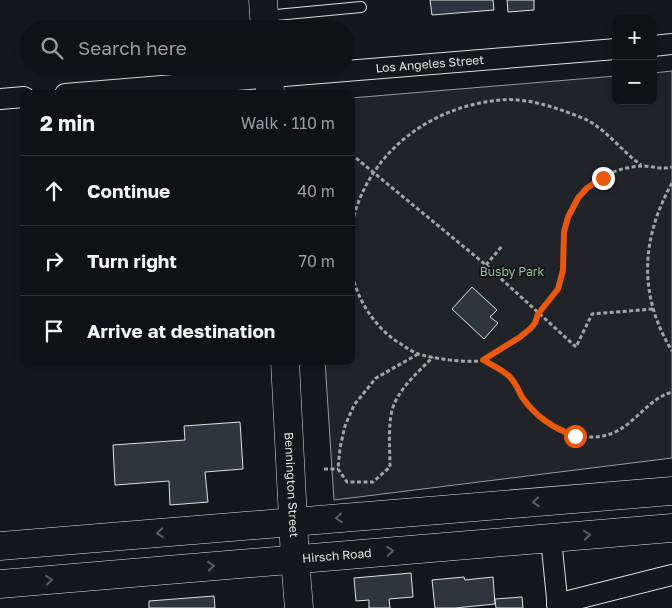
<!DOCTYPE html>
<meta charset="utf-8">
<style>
body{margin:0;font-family:"Golos Text",sans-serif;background:#181b1e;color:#f1f3f6}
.controls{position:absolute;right:15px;top:15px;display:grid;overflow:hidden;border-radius:10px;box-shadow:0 2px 8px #0003}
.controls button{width:45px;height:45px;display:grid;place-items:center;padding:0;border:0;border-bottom:1px solid #2f3234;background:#0f1215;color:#f1f3f6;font:25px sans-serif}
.stop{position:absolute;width:15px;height:15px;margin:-11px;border:4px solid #ea580c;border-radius:50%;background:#fff}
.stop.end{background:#ea580c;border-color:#fff;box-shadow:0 1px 5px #0008}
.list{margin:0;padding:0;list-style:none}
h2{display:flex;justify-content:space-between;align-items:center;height:65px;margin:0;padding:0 20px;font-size:21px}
h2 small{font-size:16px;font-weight:400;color:#9b9ea0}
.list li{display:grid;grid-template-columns:32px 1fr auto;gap:15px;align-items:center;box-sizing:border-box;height:70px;padding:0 20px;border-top:1px solid #2f3234}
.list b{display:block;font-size:19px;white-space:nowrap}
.list em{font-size:16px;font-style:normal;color:#9b9ea0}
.icon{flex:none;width:28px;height:28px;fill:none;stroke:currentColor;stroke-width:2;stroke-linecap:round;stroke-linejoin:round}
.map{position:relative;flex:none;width:672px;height:608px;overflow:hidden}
.search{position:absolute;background:#0f1215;box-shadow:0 2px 8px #0003;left:20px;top:20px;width:335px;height:55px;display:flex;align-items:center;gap:12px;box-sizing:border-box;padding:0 18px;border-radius:28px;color:#9b9ea0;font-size:19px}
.panel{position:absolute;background:#0f1215;box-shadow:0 2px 8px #0003;left:20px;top:90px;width:335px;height:275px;border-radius:10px}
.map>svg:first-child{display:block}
.green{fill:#202428;stroke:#939e99}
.building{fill:#2c363c;stroke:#d8e6dc}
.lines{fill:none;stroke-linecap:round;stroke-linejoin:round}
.lane-casing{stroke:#d8e6dc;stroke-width:12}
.street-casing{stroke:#d8e6dc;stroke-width:22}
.secondary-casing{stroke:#d8e6dc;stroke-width:29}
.path{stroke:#9da8a2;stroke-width:3;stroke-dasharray:4 2.5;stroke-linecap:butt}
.lane{stroke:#14181c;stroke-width:10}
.street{stroke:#14181c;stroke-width:20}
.secondary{stroke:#14181c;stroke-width:28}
.oneway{stroke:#59605f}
.route{stroke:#ea580c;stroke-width:6}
.labels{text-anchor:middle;stroke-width:4;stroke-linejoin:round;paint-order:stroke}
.street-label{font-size:12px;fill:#d8e6dc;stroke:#14181c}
.park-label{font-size:12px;fill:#8ac095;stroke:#14181c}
</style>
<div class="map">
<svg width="672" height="608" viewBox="0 0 672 608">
<rect width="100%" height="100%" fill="#14181c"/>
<path class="green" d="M672,71V458L334,500L325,361H351V98L616,76V101H653V73Z"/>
<g class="building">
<path d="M430,0H493L494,10L432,15Z"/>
<path d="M507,0H534V10L508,12Z"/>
<path d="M472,287L497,310L490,317L498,323L484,339L452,309Z"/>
<path d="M240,422L243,469L205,472L208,502L170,505L169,481L115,485L113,445L185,440L184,426Z"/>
<path d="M411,573L413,597L389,599L390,608H369V600L356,601L354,578Z"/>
<path d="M464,577L465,580L493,577L495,604L455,608H435L432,580Z"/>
<path d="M214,596L215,608H149V601Z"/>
<path d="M522,597L523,608H496L495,599Z"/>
</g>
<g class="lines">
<g class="lane-casing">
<path id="lane" d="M265,16L361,7"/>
</g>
<g class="street-casing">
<g id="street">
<path d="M653,46L672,44"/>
<path id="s1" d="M65,94L616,49"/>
<path d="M0,99L24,97"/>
<path d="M551,539L558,608"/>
<path d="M557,604L672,575"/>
</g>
</g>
<g class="secondary-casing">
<g id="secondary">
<path d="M263,0L265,29"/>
<path d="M269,66L270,94"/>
<path id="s2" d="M285,361L295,559L299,608"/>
<path d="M0,546L672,491"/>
<path id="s3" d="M0,584L672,528"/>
</g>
</g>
<g class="path">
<path d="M351,154L486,265L576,347L592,314L653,309"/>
<path d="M672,183C641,239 638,295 672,351"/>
<path d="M351,229C364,156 428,106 501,100C522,98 544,104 564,111C572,114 581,117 589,121C608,132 623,152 641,165"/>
<path d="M486,265L502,246"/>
<path d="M351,269C356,297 372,324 396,341C403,345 409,350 416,353C427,358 471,364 483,360C493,357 530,331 535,323C537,319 537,315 539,312C545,304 554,297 558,288C566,270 561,250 564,232C567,217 575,199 586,188C599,176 624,166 642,166C652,166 662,170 672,167"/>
<path d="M418,354L376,378L354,405L345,426L340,448L338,469L347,482H373L390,467C390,449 387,418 395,402C404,384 419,371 433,357"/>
<path d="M483,360C491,365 502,370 509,376C518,384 521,396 528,405C548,429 582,445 613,433C636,423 648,399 672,392"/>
<path d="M324,469H338"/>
</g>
<use href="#lane" class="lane"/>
<use href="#street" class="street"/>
<use href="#secondary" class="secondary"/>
</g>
<defs><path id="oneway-chevron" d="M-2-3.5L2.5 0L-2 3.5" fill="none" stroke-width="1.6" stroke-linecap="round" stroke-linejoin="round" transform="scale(1.25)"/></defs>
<g class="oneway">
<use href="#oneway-chevron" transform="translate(536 502) rotate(175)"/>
<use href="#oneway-chevron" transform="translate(339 518) rotate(175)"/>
<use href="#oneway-chevron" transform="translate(160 533) rotate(175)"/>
<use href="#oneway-chevron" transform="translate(587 535) rotate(-5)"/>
<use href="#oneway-chevron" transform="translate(390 551) rotate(-5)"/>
<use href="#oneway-chevron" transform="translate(211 566) rotate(-5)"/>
<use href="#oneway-chevron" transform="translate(49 580) rotate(-5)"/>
</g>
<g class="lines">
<path class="route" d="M575,436C553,428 536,417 522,397C518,390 516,383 510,377C503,370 492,365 483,360L520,337L531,328L535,323L538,314L558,289L563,270L564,232L568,217L578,198L587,188L603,178"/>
</g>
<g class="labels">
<g class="street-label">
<text dy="4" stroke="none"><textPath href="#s1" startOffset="366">Los Angeles Street</textPath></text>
<text dy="4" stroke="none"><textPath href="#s2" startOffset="124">Bennington Street</textPath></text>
<text dy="4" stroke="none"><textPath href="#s3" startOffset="338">Hirsch Road</textPath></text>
</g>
<g class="park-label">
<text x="512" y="276">Busby Park</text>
</g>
</g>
</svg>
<div class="controls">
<button>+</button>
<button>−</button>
</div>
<div class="stop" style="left:575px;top:436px"></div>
<div class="stop end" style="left:603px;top:178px"></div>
<div class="search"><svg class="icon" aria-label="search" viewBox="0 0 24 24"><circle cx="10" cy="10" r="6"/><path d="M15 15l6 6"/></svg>Search here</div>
<section class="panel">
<h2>2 min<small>Walk · 110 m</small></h2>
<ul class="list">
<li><svg class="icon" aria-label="ahead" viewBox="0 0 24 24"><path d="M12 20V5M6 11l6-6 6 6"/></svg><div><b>Continue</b></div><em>40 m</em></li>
<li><svg class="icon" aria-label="right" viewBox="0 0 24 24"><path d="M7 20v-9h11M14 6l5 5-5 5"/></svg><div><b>Turn right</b></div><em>70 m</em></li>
<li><svg class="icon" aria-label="arrive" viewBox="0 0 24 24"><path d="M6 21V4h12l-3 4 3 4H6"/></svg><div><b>Arrive at destination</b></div></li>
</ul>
</section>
</div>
